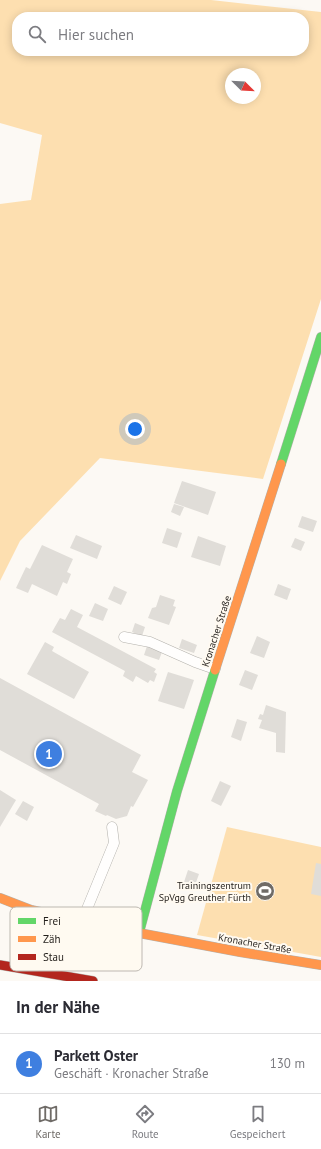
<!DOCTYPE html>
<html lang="de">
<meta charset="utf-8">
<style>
body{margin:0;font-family:"PT Sans",sans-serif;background:#f7f7f7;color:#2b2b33}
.compass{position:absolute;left:225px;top:68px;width:36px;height:36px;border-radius:50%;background:#fff;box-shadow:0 2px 10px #0003;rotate:114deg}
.you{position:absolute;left:135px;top:429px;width:14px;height:14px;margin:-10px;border:3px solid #fff;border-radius:50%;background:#1a73e8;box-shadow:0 0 0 6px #1a73e833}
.badge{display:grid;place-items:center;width:26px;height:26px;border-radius:50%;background:#6f6b67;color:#fff;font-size:13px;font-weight:700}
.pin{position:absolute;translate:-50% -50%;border:2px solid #fff;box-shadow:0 1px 4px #0006}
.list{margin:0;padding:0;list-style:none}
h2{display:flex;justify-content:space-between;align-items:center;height:52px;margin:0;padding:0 16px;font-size:17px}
h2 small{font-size:13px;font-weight:400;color:#7c7c81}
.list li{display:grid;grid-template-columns:26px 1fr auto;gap:12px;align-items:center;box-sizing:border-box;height:60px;padding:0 16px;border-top:1px solid #e1e1e2}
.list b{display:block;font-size:15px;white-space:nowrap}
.list p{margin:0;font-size:13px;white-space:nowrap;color:#7c7c81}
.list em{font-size:13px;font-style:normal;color:#7c7c81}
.icon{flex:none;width:22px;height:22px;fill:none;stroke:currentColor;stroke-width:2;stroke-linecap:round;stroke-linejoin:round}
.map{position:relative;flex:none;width:321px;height:981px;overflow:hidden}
.search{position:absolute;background:#fff;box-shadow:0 2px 10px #0003;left:12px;right:12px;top:12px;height:44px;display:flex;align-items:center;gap:10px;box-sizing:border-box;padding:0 14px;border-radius:16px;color:#7c7c81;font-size:15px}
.sheet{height:112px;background:#fff}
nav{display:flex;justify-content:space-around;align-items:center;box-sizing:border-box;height:56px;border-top:1px solid #e1e1e2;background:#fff;font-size:11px;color:#7c7c81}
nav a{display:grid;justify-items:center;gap:2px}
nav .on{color:#6f6b67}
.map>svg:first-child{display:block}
.green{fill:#fddfb0;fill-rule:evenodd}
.building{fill:#e0ddd8}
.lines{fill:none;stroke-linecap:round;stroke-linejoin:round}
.lane-casing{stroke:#b3b1ac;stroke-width:11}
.fast-casing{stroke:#b3b1ac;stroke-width:10}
.slow-casing{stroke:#b3b1ac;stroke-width:10}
.jam-casing{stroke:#b3b1ac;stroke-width:10}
.lane{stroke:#fffefd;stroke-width:10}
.fast{stroke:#63d668;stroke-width:9}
.slow{stroke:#ff974d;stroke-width:9}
.jam{stroke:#b3261e;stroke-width:9}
.labels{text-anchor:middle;stroke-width:4;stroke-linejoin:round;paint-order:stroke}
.street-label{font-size:10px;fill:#231f1b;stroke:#fffaf1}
.poi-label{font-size:10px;fill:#231f1b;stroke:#fffaf1;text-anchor:end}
.key{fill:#fffaf1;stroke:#bdb8b1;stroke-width:1}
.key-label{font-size:11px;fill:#231f1b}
</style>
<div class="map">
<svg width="321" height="981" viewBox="0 0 321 981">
<rect width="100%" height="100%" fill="#fcf9f4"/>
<g class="green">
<path d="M0,0H211L321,12V299L263,479L100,458L20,541L0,581V204L31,200L42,135L0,123ZM17,17H304V51H17ZM231,74H255V98H231Z"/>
<path d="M227,827L321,847V957L197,935Z"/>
</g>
<g class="building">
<path d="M182,481L216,492L208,515L174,503Z"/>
<path d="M174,504L184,507L180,516L171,512Z"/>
<path d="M302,516L317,521L313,532L298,527Z"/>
<path d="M167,528L182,533L177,548L162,543Z"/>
<path d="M76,535L102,546L97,559L70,548Z"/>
<path d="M198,536L226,546L220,566L191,557Z"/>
<path d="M295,538L305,542L301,551L291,547Z"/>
<path d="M42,545L73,559L67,572L71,574L67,584L63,582L57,596L32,584L28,593L16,588L26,567L30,569Z"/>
<path d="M278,584L291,589L287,600L274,595Z"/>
<path d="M114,586L127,592L121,605L108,599Z"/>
<path d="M160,595L175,600L173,606L176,607L169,625L148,618L152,608L156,607Z"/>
<path d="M95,603L108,609L103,621L89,616Z"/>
<path d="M71,609L83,615L77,627L156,669L154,672L157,674L154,682L150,680L148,683L136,676L133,682L123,676L125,671L52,632L60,618L65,620Z"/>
<path d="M135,623L145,627L142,636L132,632Z"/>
<path d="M257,636L270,642L264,658L250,653Z"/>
<path d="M182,639L197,645L194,653L179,648Z"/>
<path d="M45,642L54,647L52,651L89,672L74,699L27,674Z"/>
<path d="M147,646L162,652L159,660L144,655Z"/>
<path d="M245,670L258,675L252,690L239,685Z"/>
<path d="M168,672L194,680L184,709L158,701Z"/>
<path d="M0,678L141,755L132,772L148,780L133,807L131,806L127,816L116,819L107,815L106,816L95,811L99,804L0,750Z"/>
<path d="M266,705L286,712L285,753L276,752V733L259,728L262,720L258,719L260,714L263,715Z"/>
<path d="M237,719L247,722L241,741L231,737Z"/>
<path d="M220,781L231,786L221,806L211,801Z"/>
<path d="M0,790L16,800L0,827Z"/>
<path d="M23,801L34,807L27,821L15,814Z"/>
<path d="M316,863L321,864V896L311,894Z"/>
<path d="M188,870L199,874L194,888L183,885Z"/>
</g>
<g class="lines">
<g class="lane-casing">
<g id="lane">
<path d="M124,637L150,642L195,662L215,669"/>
<path d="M82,921L114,843L112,827"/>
</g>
</g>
<g class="fast-casing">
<g id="fast">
<path d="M281,464L321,337"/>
<path d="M139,933L177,791L215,670"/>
</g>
</g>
<g class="slow-casing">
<g id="slow">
<path d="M215,670L281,464"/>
<path d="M0,898L31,910L139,933L240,952L321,965"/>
</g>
</g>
<g class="jam-casing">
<path id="jam" d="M0,965L93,981"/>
</g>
<use href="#lane" class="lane"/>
<use href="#fast" class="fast"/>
<use href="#slow" class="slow"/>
<use href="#jam" class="jam"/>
</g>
<defs>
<g id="stadium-disc" transform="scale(1)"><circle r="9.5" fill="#6f6b67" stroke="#fffaf1"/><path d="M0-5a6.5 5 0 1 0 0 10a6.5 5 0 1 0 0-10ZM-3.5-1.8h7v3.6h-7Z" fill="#fff"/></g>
</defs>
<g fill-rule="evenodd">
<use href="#stadium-disc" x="265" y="891"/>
</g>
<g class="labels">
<g class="street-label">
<text transform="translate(216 631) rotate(-72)" y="4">Kronacher Straße</text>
<text transform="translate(255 943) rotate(10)" y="4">Kronacher Straße</text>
</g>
<g class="poi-label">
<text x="251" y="889">Trainingszentrum<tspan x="251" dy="12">SpVgg Greuther Fürth</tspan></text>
</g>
</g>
<rect x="10" y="907" width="132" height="64" rx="6" class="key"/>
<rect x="18" y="918" width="18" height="6" fill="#63d668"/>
<rect x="18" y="936" width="18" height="6" fill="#ff974d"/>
<rect x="18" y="954" width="18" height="6" fill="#b3261e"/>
<g class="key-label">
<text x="43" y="925">Frei</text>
<text x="43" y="943">Zäh</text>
<text x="43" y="961">Stau</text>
</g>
</svg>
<svg class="compass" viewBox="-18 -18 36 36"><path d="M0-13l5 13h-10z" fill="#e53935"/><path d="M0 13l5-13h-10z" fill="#7c7c81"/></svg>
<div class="you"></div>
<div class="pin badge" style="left:49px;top:754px;background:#3f7fe0">1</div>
<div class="search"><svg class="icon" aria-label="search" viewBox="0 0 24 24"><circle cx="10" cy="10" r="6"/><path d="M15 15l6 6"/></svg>Hier suchen</div>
</div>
<section class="sheet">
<h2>In der Nähe<small></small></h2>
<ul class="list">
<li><span class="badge" style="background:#3f7fe0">1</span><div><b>Parkett Oster</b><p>Geschäft · Kronacher Straße</p></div><em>130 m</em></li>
</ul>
</section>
<nav>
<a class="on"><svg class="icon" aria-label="map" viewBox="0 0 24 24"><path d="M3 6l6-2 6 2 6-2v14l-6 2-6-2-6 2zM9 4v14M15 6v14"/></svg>Karte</a>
<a><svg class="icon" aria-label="directions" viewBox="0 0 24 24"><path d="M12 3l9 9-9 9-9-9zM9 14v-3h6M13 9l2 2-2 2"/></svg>Route</a>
<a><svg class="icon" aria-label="saved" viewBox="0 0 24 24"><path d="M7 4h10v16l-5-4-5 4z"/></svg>Gespeichert</a>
</nav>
